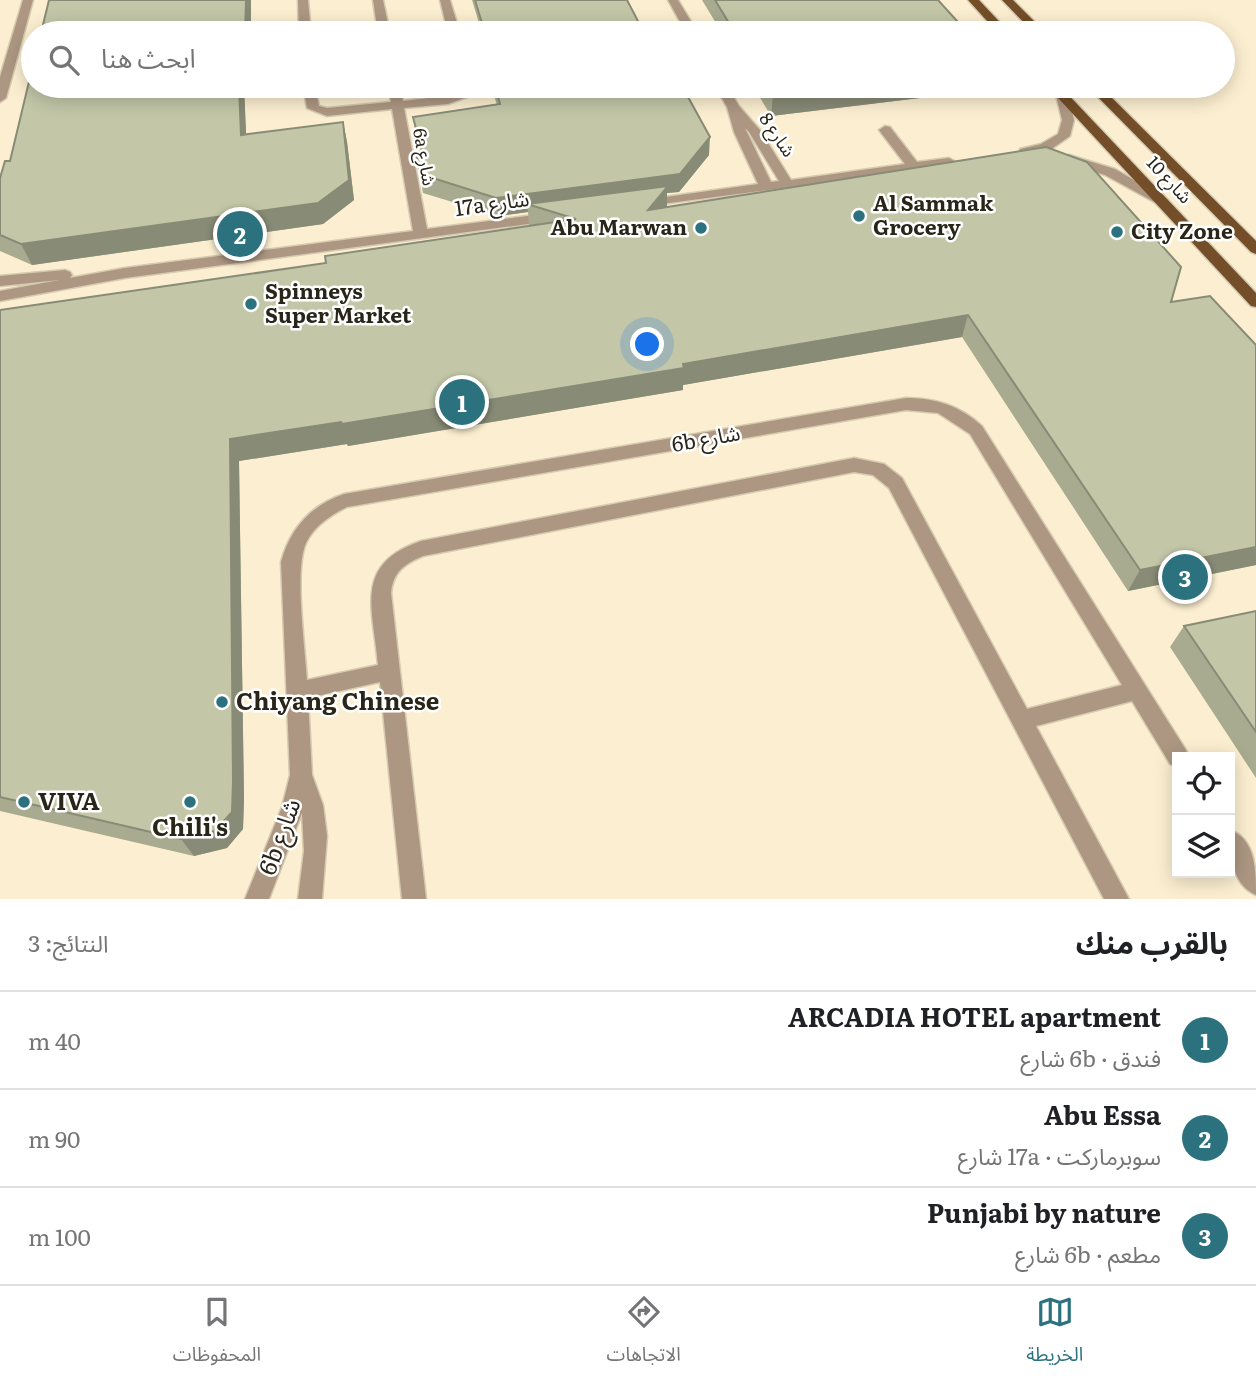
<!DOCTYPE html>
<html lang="ar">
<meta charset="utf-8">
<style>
body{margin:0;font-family:Literata,"Noto Sans Arabic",serif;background:#f6f6f6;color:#202124;direction:rtl}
.controls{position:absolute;right:21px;bottom:21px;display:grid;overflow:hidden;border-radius:0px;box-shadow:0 4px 18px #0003}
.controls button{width:63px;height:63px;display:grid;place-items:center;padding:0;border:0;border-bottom:2px solid #e0e0e0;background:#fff;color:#202124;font:35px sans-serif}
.you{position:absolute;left:648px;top:345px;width:24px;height:24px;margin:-18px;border:5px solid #fff;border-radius:50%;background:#1a73e8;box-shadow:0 0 0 10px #1a73e833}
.badge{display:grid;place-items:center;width:46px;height:46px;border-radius:50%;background:#2b727e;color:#fff;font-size:23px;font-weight:700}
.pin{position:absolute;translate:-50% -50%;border:4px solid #fff;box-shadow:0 2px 7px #0006}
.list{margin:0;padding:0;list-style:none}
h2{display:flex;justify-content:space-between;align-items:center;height:91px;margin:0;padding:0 28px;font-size:30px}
h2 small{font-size:23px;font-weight:400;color:#757577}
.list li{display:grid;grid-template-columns:46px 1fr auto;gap:21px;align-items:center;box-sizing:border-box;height:98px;padding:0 28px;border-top:2px solid #e0e0e0}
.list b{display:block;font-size:26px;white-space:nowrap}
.list p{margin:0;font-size:23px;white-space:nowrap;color:#757577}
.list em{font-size:23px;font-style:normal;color:#757577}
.icon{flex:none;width:38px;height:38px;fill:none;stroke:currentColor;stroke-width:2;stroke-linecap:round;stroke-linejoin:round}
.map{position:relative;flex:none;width:1256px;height:899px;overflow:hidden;direction:ltr}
.search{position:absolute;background:#fff;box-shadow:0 4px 18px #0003;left:21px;right:21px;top:21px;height:77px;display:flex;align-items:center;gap:18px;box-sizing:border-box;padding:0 24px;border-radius:38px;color:#757577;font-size:26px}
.sheet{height:385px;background:#fff}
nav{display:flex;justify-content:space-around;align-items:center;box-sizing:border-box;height:98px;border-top:2px solid #e0e0e0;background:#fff;font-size:19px;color:#757577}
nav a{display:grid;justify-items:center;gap:4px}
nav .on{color:#2b727e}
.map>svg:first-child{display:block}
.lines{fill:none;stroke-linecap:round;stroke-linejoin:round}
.minor-casing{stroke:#d6cbb0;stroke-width:3}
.major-casing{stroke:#d6cbb0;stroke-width:3}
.minor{fill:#ad9783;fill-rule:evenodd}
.major{fill:#734e28;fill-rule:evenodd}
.wall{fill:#a8ab90}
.shaded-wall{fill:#888b76}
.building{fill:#c3c7a8;stroke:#888b76;stroke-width:2}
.poi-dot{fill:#2b727e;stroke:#fff;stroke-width:2.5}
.labels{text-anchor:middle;stroke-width:5;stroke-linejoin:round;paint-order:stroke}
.far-street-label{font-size:18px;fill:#292519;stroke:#fff}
.street-label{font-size:21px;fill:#292519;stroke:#fff}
.poi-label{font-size:21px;font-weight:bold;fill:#292519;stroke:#fff;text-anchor:start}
.near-poi-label{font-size:24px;font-weight:bold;fill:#292519;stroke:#fff;text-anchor:start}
.near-street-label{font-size:24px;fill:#292519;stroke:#fff}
</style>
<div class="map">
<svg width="1256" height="899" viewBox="0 0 1256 899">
<rect width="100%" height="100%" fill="#fcefd1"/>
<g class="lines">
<g class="minor-casing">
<g id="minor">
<path d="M23,0H33L6,98L0,102V77Z"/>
<path d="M298,0H308L311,33H299Z"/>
<path d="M373,0H383L390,33H378Z"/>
<path d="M440,0H450L460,33H448Z"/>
<path d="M668,0H678L698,33H650L656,30L683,27Z"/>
<path d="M303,86H315L319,106L327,108L391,102L388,86H400L403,101L446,96L458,92L461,86H473L467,97L448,104L404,108L427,229L550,213L557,217L550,221L125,278L0,301V291L59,280L0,286V276L65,270L70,272L72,275L70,278L125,268L413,231L392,109L327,116L307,108Z"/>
<path d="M715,86H727L739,106L760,130L791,180L905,164L879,130L885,126L890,127L917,162L949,158L956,162L949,166L639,207V201L644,200L758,184L734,132L727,107ZM745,128L749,132L779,181L771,182Z"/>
<path d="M1062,91L1068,95L1074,120L1070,136L1050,150L1020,155V149L1041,144L1058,134L1062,120L1056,95Z"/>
<path d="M1069,155L1115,169L1168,200L1161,204L1156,203L1105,175L1064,162V156Z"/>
<path d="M906,398C936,398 960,406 982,426L1186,750L1189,757H1177V767L1170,764L1132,701L1036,726L1129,899H1104L889,488L873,475L854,472L423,556C404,564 393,572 391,593L426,899H402L380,682L308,698L312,775L323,805L327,836L322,899H298L304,851L302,813L269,899H245L282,807L290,775L281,562C290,529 311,505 344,494ZM906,410L938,413L970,434L1122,685L1027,709L902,478L884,464L854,458L421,541C353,564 373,608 378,665L307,680C305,647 294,570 306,543C314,526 331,515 347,507Z"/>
<path d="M1230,830C1256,839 1256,872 1256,895C1231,884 1230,853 1230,830Z"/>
</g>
</g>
<g class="major-casing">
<g id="major">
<path d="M968,0H979L1010,33H998Z"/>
<path d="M1002,0H1013L1046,33H1034Z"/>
<path d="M1047,86H1060L1256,293V307L1251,306Z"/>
<path d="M1087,86H1100L1256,241V254L1251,252Z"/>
</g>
</g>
<use href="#minor" class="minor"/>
<use href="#major" class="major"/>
</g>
<g class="wall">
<path d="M472,0H627L640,25L653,33H482Z"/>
<path d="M702,0H938L968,33H722Z"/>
<path d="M244,86L246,134L343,122L347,142L354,200L323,224L32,265L0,251V178L10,161Z"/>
<path d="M491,86H682L709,155L679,192L667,193V207L1171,302L1256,565L1128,591L962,337L683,385V390L348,446L347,444L239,461L244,799L243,829L227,848L194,856L0,811V310L326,263L529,226L528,212L498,216L423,193L416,153H420L416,135L413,117L497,105Z"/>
<path d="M753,86H995L994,89L771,116Z"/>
<path d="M1256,611V778L1170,647L1184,626Z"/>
</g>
<g class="shaded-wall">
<path d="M246,0H251V33H245Z"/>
<path d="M239,86H244L247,155L241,135Z"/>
<path d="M853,86H995L994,89L771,116L773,95Z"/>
<path d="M343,122L347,142L354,200L323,224L32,265L21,244Z"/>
<path d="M710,137L709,155L679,192L667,193V207L648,231L527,204L528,212L498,216L496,198Z"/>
<path d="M968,315L962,337L683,385V390L348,446L347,444L239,461L244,799L243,829L227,848L194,856L181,839L230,439Z"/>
<path d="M1256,547V565L1128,591L1140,570Z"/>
</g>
<g class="building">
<path d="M49,0H246L245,33H41Z"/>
<path d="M475,0H627L640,25L648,24L653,33H485Z"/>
<path d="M715,0H938L968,33H735Z"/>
<path d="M33,65V86H239L241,135L343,122L349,180L318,203L21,244L0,235V178L5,161H10Z"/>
<path d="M495,86H682L710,137L680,174L496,198L420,174L416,153L422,152L413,117L500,104Z"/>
<path d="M768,86H853L773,95Z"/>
<path d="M1046,147L1087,162L1181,267L1171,302L1210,296L1256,345V547L1140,570L968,315L683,364L684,368L342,424L341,422L230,439L233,781L232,812L215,831L181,839L0,797V310L326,263L325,256L576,219L527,204L668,186L648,210Z"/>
<path d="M1256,611V732L1184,626Z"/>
</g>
<g class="poi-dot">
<circle cx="859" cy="216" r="7"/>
<circle cx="701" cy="228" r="7"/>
<circle cx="1117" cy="232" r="7"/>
<circle cx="251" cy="304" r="7"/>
<circle cx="222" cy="702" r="7"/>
<circle cx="24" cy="802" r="7"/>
<circle cx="190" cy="802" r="7"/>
</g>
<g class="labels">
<g class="far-street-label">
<text transform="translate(777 135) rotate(56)" y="6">شارع 8</text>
<text transform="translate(424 157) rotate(80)" y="6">6a شارع</text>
<text transform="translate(1169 180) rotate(47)" y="6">شارع 10</text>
</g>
<g class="street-label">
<text transform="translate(492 204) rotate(-8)" y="7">17a شارع</text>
<text transform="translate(706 439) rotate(-10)" y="7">6b شارع</text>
</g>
<g class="poi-label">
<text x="873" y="211">Al Sammak<tspan x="873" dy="24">Grocery</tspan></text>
<text x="687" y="235" text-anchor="end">Abu Marwan</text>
<text x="1131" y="239">City Zone</text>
<text x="265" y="299">Spinneys<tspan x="265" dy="24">Super Market</tspan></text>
</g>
<g class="near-poi-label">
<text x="236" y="710">Chiyang Chinese</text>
<text x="38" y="810">VIVA</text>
<text x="190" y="836" text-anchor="middle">Chili's</text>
</g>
<g class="near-street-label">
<text transform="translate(280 837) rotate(-70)" y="8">6b شارع</text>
</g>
</g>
</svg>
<div class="controls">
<button><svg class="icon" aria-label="locate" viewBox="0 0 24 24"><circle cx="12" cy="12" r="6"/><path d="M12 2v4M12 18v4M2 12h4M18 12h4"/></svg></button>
<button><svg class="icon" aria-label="layers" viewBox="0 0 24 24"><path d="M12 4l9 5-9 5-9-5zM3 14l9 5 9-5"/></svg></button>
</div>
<div class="you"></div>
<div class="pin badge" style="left:462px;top:402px">1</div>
<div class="pin badge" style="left:240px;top:234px">2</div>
<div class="pin badge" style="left:1185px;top:577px">3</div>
<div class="search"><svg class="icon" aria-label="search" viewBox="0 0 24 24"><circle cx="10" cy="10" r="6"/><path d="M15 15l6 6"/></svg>ابحث هنا</div>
</div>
<section class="sheet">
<h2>بالقرب منك<small>النتائج: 3</small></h2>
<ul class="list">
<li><span class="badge">1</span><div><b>ARCADIA HOTEL apartment</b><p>فندق · 6b شارع</p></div><em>40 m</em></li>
<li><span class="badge">2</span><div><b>Abu Essa</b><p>سوبرماركت · 17a شارع</p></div><em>90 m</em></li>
<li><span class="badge">3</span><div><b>Punjabi by nature</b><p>مطعم · 6b شارع</p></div><em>100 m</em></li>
</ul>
</section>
<nav>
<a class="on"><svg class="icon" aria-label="map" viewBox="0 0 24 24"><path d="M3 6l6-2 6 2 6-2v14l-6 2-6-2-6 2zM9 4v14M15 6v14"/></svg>الخريطة</a>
<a><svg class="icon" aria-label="directions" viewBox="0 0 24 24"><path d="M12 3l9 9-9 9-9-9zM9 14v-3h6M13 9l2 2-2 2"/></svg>الاتجاهات</a>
<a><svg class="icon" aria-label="saved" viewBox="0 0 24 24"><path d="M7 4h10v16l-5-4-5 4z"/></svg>المحفوظات</a>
</nav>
